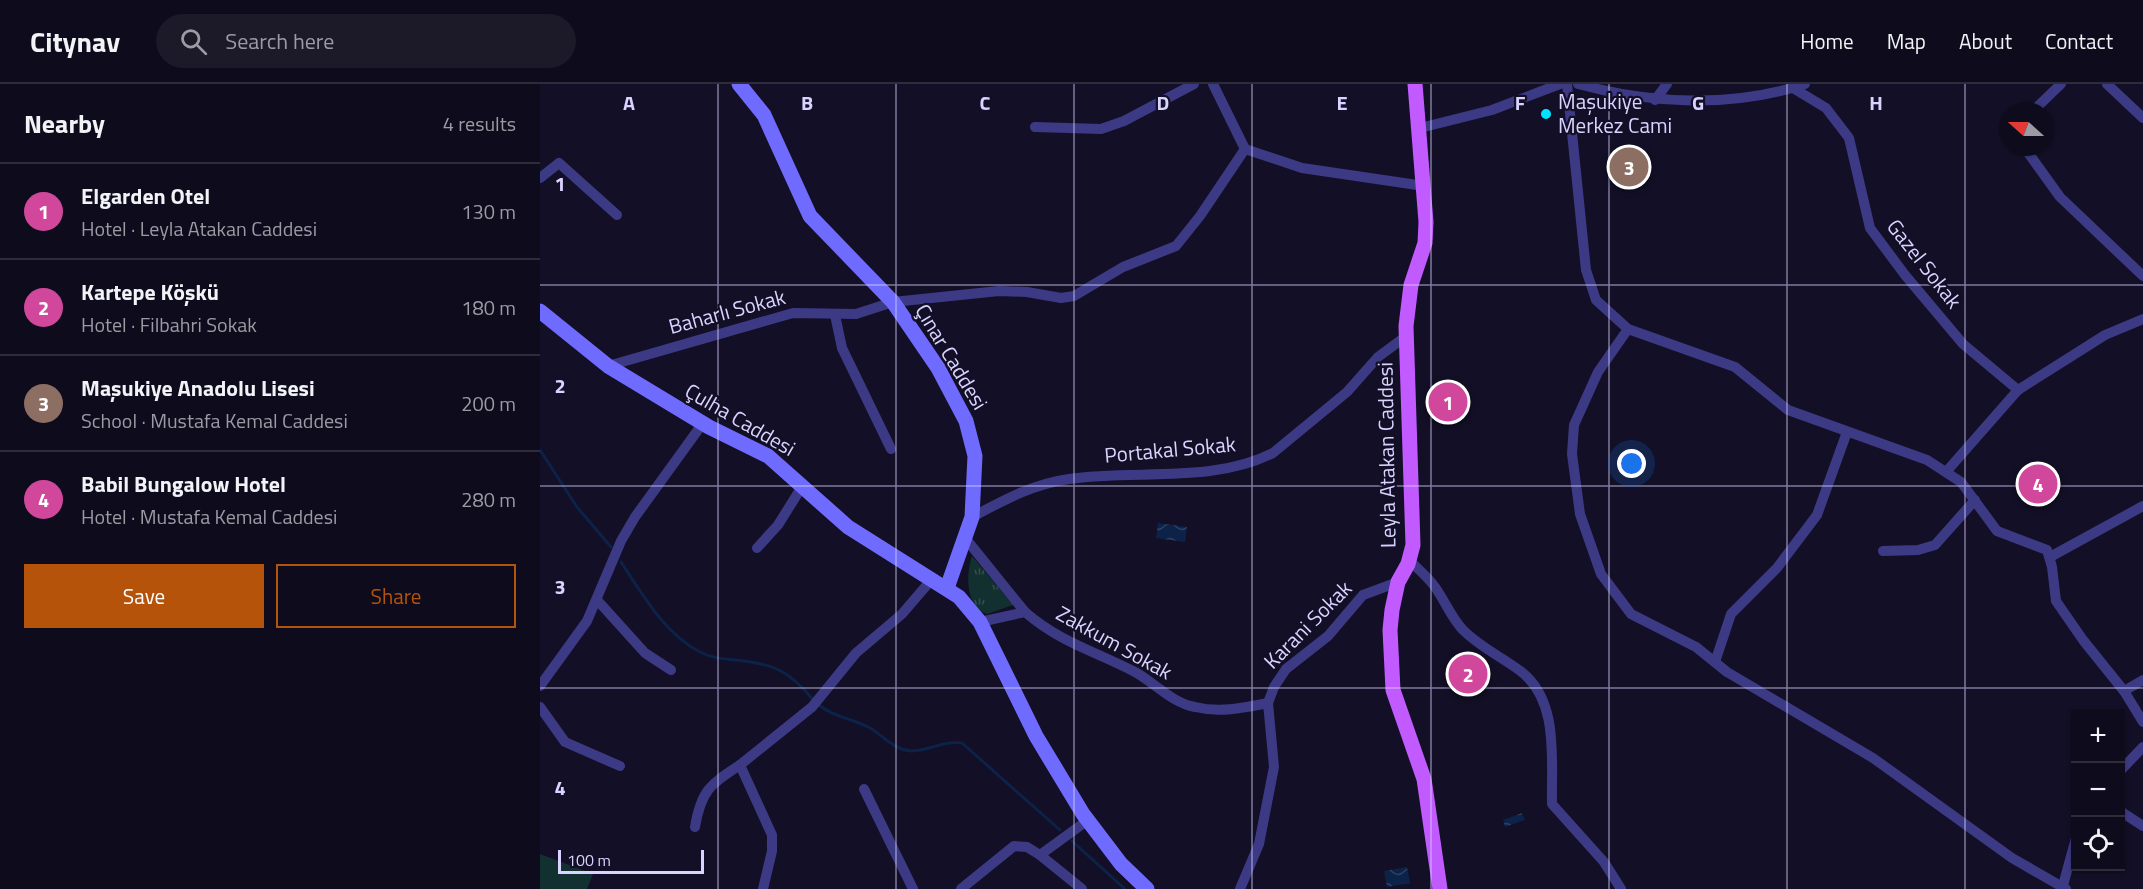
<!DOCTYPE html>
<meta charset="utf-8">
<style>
body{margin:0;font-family:"Titillium Web",sans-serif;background:#1c1929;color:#f1f3f6}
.controls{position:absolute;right:18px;bottom:18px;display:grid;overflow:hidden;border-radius:0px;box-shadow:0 2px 4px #0004}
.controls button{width:54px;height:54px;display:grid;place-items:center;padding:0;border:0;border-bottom:2px solid #2e2b3b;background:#0e0b1c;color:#f1f3f6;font:30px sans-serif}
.compass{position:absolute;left:1459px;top:18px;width:54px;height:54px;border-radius:50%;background:#0e0b1c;box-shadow:0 2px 4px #0004;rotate:291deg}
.scale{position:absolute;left:18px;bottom:15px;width:146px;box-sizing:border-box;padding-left:6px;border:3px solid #d9d4ff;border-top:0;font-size:16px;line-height:21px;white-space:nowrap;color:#d9d4ff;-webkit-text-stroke:4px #130f26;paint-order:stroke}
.you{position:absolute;left:1092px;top:380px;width:21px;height:21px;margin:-15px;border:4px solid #fff;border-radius:50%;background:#1a73e8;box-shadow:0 0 0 9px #1a73e833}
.badge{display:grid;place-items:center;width:39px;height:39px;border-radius:50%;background:#b45309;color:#fff;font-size:20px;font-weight:700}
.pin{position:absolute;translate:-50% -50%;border:3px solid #fff;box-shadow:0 2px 6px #0006}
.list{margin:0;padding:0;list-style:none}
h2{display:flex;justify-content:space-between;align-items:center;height:78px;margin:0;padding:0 24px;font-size:26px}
h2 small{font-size:20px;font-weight:400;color:#9b9ba3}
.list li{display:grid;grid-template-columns:39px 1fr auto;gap:18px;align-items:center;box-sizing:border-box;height:96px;padding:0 24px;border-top:2px solid #2e2b3b}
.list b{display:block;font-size:22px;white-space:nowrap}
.list p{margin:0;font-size:20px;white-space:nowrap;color:#9b9ba3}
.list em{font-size:20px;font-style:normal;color:#9b9ba3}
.actions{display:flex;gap:12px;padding:18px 24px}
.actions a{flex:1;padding:14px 0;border:2px solid #b45309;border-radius:0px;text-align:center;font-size:21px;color:#b45309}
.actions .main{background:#b45309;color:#fff}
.icon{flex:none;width:33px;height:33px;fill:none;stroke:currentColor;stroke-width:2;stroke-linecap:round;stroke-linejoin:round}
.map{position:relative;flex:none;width:1603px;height:805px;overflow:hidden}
header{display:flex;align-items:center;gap:36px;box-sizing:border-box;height:84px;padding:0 30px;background:#0e0b1c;border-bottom:2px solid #2e2b3b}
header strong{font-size:28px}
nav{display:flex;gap:33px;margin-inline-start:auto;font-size:21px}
.search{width:420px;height:54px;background:#1c1929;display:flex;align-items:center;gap:15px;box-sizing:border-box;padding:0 21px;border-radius:33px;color:#9b9ba3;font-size:22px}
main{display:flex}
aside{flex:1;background:#0e0b1c}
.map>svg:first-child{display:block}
.grass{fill:#12302f}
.park{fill:url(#park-tufts)}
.water{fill:url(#water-waves)}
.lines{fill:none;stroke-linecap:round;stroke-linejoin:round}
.stream{stroke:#0c2248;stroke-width:3}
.street{stroke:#3d3a85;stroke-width:10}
.secondary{stroke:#6f6bff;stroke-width:15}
.primary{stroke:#c25bff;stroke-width:15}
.grid{fill:none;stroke:#d9d4ff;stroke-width:1.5;stroke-opacity:0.55}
.poi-dot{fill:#00e5ff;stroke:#130f26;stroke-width:2}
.labels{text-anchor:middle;stroke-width:4.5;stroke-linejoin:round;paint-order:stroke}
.poi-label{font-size:21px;fill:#d9d4ff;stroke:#130f26;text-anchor:start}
.street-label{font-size:21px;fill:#d9d4ff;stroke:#130f26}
.grid-label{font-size:20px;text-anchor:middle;font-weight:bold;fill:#d9d4ff;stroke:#130f26;stroke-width:4.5;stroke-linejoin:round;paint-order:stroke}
</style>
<header>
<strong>Citynav</strong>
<div class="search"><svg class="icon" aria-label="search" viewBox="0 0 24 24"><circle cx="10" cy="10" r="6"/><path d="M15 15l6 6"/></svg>Search here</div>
<nav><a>Home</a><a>Map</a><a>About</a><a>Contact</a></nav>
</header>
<main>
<aside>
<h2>Nearby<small>4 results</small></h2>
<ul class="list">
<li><span class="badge" style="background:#d1479c">1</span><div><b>Elgarden Otel</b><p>Hotel · Leyla Atakan Caddesi</p></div><em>130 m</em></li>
<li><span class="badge" style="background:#d1479c">2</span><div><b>Kartepe Köşkü</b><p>Hotel · Filbahri Sokak</p></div><em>180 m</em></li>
<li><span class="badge" style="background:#8d6e63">3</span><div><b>Maşukiye Anadolu Lisesi</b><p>School · Mustafa Kemal Caddesi</p></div><em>200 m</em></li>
<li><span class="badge" style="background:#d1479c">4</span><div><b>Babil Bungalow Hotel</b><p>Hotel · Mustafa Kemal Caddesi</p></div><em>280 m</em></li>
</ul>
<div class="actions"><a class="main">Save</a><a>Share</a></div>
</aside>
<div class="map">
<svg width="1603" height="805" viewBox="0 0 1603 805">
<defs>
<pattern id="park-tufts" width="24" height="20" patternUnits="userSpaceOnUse" patternTransform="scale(1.5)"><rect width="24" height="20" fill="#12302f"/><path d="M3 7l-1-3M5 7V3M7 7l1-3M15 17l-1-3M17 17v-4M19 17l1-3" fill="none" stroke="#344d4e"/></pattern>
<pattern id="water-waves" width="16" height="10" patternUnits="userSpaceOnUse" patternTransform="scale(1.5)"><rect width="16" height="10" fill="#0c2248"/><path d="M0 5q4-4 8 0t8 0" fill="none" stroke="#2f4163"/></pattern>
</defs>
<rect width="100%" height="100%" fill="#130f26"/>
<path class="grass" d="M0,770L53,790L47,805H0Z"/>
<path class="park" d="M432,472L473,521L447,530C425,523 426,490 432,472Z"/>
<g class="water">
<path d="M618,439L647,443L645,458L616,454Z"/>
<path d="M982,729L985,736L965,743L963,736Z"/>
<path d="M867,783L870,799L847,803L844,787Z"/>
</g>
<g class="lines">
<g class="stream">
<path d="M0,366L37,423L71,463"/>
<path d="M81,478C102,510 125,550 160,568C171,574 183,575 196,576C234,580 250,587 274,617"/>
<path d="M279,621C293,633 314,635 330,644C344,652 354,666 371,667C388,667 405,656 422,659L520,746"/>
<path d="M532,757L585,805"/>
</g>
<g class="street">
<path d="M673,0L705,65"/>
<path d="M1027,0L1046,186L1056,216L1088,245L1195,283L1248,326L1387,376L1421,398L1457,447L1507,466L1512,483L1516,517L1543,556L1584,607L1603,638"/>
<path d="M1038,0C1110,20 1193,24 1265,0"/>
<path d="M1567,0L1603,34"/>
<path d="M1253,4L1286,24L1309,54L1330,144L1365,191L1423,260L1478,306"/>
<path d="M1115,16L1127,0"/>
<path d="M1493,27L1521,0"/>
<path d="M495,43L561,45L584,37L654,0"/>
<path d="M880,44L952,26L1020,0"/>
<path d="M1484,63L1520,113L1603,192"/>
<path d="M705,65L762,84L884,102"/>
<path d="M0,94L19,79L77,131"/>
<path d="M295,231L302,264L351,365"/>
<path d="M1088,245L1058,288L1034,341L1032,370L1040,430L1061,490L1091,530L1156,563L1187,588L1333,674L1472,774L1526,805"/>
<path d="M68,282L253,229L316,230L353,218L459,207L487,208L521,214L534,212L583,183L636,162L660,132L705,65"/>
<path d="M1406,388L1478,306L1565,251L1603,235"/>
<path d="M432,433C464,416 493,400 529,395C595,385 672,400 733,369L807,308L838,273L865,253"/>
<path d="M426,455L485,528"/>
<path d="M217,464L238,441L263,401"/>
<path d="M1343,467L1378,466L1395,461L1435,416"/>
<path d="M1510,473L1603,422"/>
<path d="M869,476C878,485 888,493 895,503C905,517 911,533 923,546C940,563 960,572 979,586C1020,615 1011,677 1012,720L1064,778L1081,805"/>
<path d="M58,517L105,569L131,586"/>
<path d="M440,538L485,528C521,559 555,567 595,588C615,599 632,619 655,623C680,629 703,624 728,619"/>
<path d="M1175,578L1191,530L1237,484L1277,431L1307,348"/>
<path d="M0,602L47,537L81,457L95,433L163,339"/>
<path d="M1584,607L1603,596"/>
<path d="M0,623L25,658L80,682"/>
<path d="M1580,687L1603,663"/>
<path d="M324,705L373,805"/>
<path d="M1580,727L1603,742"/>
<path d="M155,743C161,707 170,700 200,681"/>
<path d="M223,805L232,767V751L200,681L272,623L316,569L362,530L392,495"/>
<path d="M421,805L474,762L487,763L500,771"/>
<path d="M542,805L500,771L548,736"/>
<path d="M700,805L719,760L734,683L728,619L734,603L746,585L788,552L823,511L858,498"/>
<path d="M1522,805L1536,754"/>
</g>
<g class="secondary">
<path d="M199,0L224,31L270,132L353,218L398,284L426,337L435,372L432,433L407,504"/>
<path d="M0,227L68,282L169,343L228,372L308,443L419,513L440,538L496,652L543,730L581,780L607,805"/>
</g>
<path class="primary" d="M875,0L886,138L885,159L871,201L866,242L873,461L868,480L858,498L852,526L850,546L853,606L884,695L900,805"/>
</g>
<path class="grid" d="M178,0V805M356,0V805M534,0V805M712,0V805M891,0V805M1069,0V805M1247,0V805M1425,0V805M0,201H1603M0,402H1603M0,604H1603"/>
<circle class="poi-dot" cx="1006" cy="30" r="6"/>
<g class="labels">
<g class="poi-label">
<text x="1018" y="25">Maşukiye<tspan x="1018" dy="24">Merkez Cami</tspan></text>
</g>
<g class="street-label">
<text transform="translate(1384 180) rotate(52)" y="7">Gazel Sokak</text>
<text transform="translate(187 228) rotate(-15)" y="7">Baharlı Sokak</text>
<text transform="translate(411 273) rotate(59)" y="7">Çınar Caddesi</text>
<text transform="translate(200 336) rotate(30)" y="7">Çulha Caddesi</text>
<text transform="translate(630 366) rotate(-5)" y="7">Portakal Sokak</text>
<text transform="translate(847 371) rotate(-91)" y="7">Leyla Atakan Caddesi</text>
<text transform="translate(768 541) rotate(-45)" y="7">Karani Sokak</text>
<text transform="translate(574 559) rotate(29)" y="7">Zakkum Sokak</text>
</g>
</g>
<g class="grid-label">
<text x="89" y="26">A</text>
<text x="267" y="26">B</text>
<text x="445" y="26">C</text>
<text x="623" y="26">D</text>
<text x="802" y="26">E</text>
<text x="980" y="26">F</text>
<text x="1158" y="26">G</text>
<text x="1336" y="26">H</text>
<text x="20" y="107">1</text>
<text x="20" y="309">2</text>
<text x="20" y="510">3</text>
<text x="20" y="711">4</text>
</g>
</svg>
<div class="controls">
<button>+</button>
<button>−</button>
<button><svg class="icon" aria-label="locate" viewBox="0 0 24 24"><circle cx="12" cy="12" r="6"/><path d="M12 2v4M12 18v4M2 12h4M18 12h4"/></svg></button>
</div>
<svg class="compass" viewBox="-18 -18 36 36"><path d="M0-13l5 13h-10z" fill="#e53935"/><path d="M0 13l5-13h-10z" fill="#9b9ba3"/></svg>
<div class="scale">100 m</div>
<div class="you"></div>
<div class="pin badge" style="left:908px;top:318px;background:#d1479c">1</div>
<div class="pin badge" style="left:928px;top:590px;background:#d1479c">2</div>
<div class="pin badge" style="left:1089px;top:83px;background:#8d6e63">3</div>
<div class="pin badge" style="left:1498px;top:400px;background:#d1479c">4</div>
</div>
</main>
